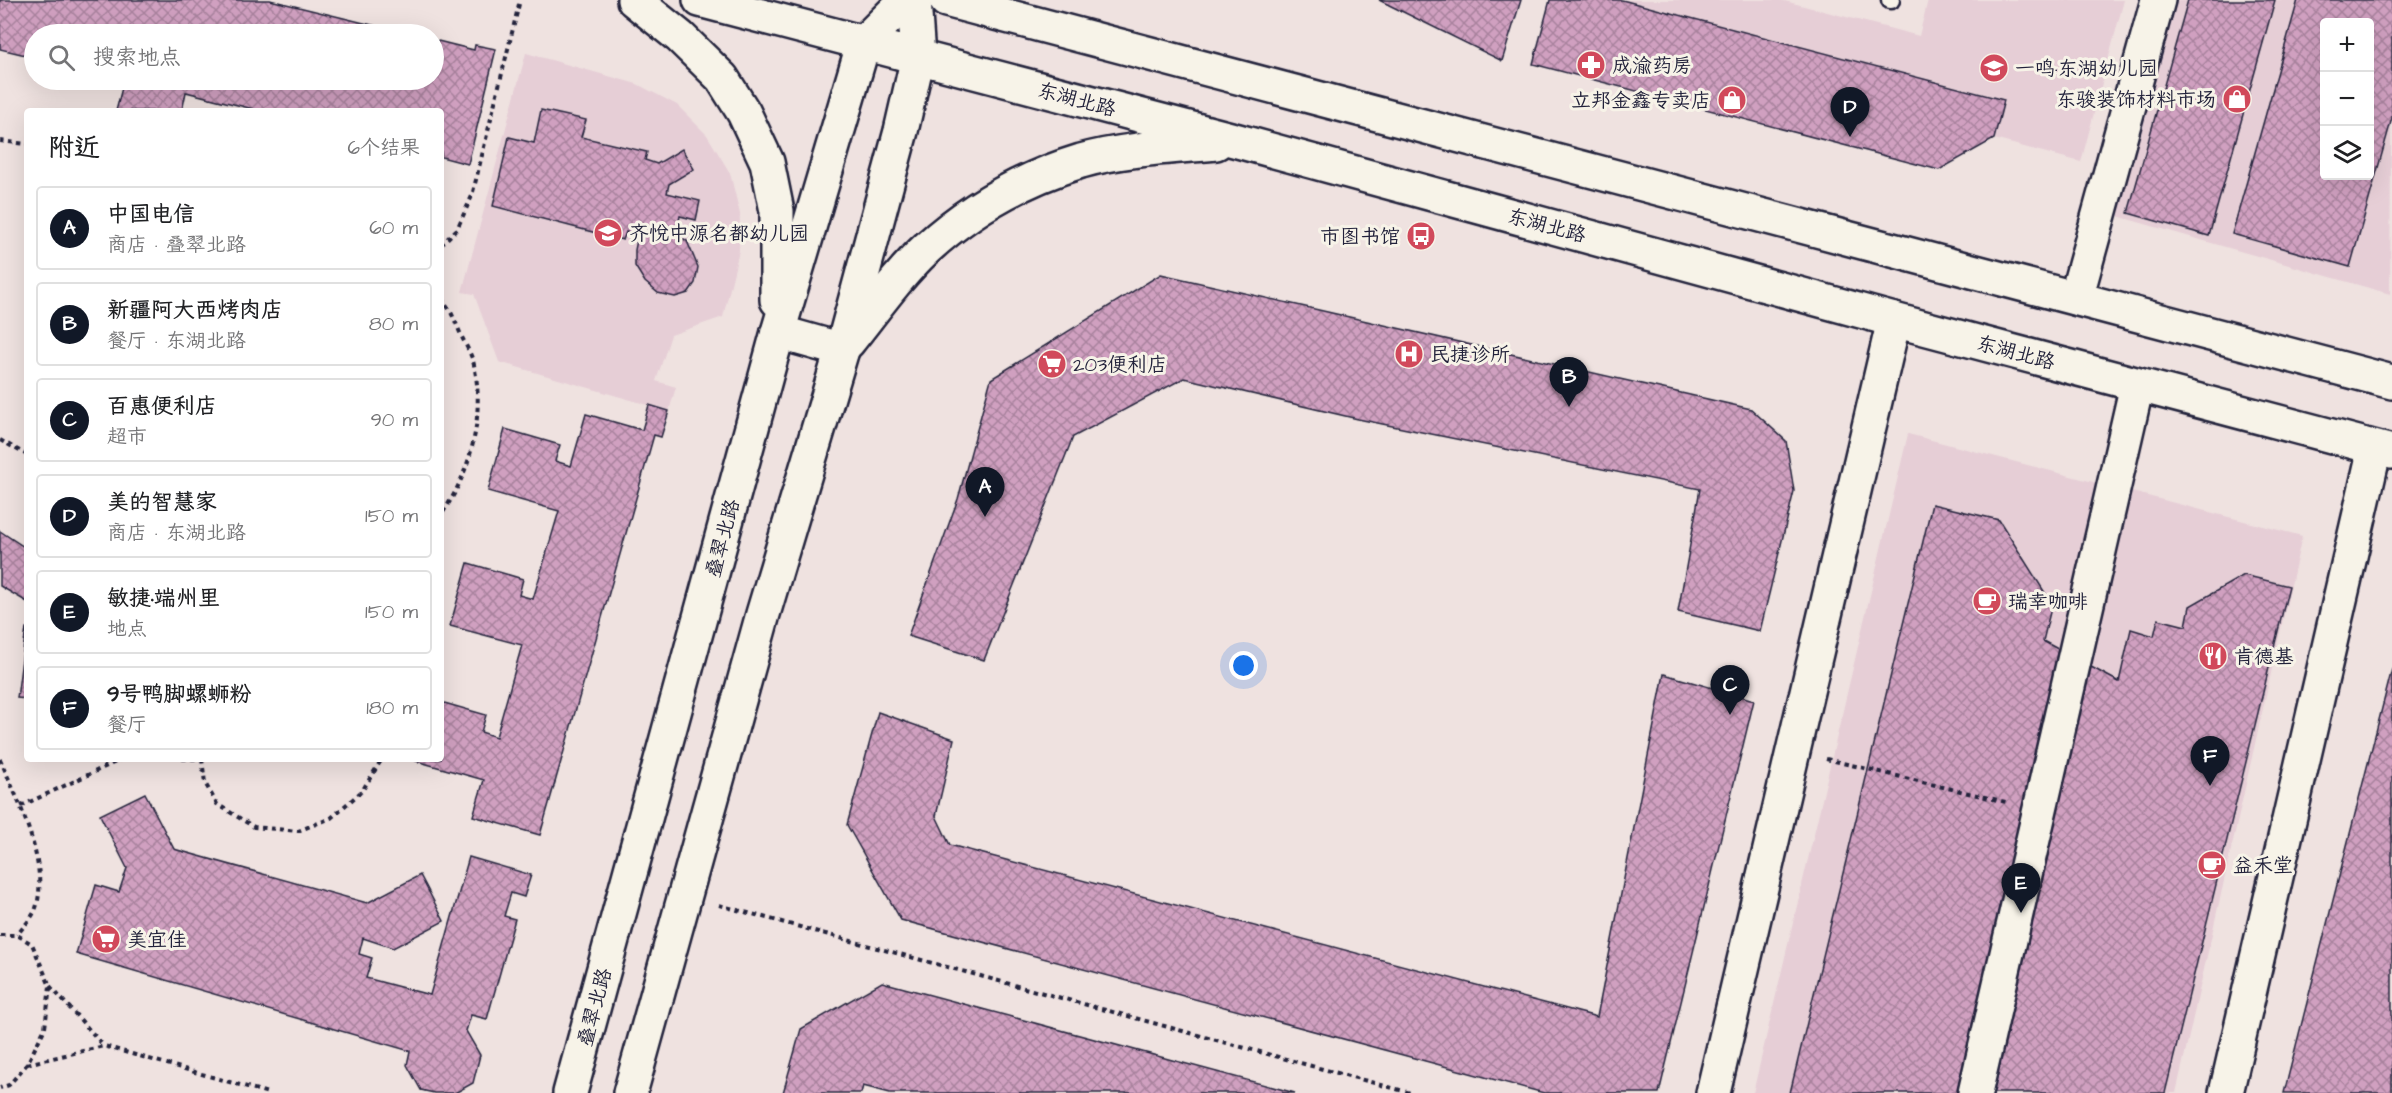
<!DOCTYPE html>
<html lang="zh">
<meta charset="utf-8">
<style>
body{margin:0;font-family:"Architects Daughter","LXGW WenKai TC",sans-serif;background:#f2f2f2;color:#202124}
.controls{position:absolute;right:18px;top:18px;display:grid;overflow:hidden;border-radius:6px;box-shadow:0 6px 24px #0002}
.controls button{width:54px;height:54px;display:grid;place-items:center;padding:0;border:0;border-bottom:2px solid #e0e0e0;background:#fff;color:#202124;font:30px sans-serif}
.you{position:absolute;left:1244px;top:666px;width:21px;height:21px;margin:-15px;border:4px solid #fff;border-radius:50%;background:#1a73e8;box-shadow:0 0 0 9px #1a73e833}
.badge{display:grid;place-items:center;width:39px;height:39px;border-radius:50%;background:#111827;color:#fff;font-size:20px;font-weight:700}
.pin{position:absolute;translate:-50% -50px;filter:drop-shadow(0 2px 3px #0008)}
.pin::after{content:'';position:absolute;top:32px;width:21px;height:18px;background:inherit;clip-path:polygon(0 0,100% 0,50% 100%)}
.list{margin:0;padding:0;list-style:none}
h2{display:flex;justify-content:space-between;align-items:center;height:78px;margin:0;padding:0 24px;font-size:26px}
h2 small{font-size:20px;font-weight:400;color:#757577}
.list li{display:grid;grid-template-columns:39px 1fr auto;gap:18px;align-items:center;box-sizing:border-box;height:84px;margin:0 12px 12px;padding:0 12px;border:2px solid #e0e0e0;border-radius:6px}
.list b{display:block;font-size:22px;white-space:nowrap}
.list p{margin:0;font-size:20px;white-space:nowrap;color:#757577}
.list em{font-size:20px;font-style:normal;color:#757577}
.icon{flex:none;width:33px;height:33px;fill:none;stroke:currentColor;stroke-width:2;stroke-linecap:round;stroke-linejoin:round}
.map{position:relative;flex:none;width:2392px;height:1093px;overflow:hidden}
.search{position:absolute;background:#fff;box-shadow:0 6px 24px #0002;left:24px;top:24px;width:420px;height:66px;display:flex;align-items:center;gap:15px;box-sizing:border-box;padding:0 21px;border-radius:33px;color:#757577;font-size:22px}
.panel{position:absolute;background:#fff;box-shadow:0 6px 24px #0002;left:24px;top:108px;width:420px;height:654px;border-radius:6px}
.map>svg:first-child{display:block}
.built{fill:#e6ced6;fill-rule:evenodd}
.building{fill:url(#building-cross-hatch);stroke:#22223b;stroke-width:1.5;fill-rule:evenodd}
.lines{fill:none;stroke-linecap:round;stroke-linejoin:round}
.lane-casing{stroke:#22223b;stroke-width:21}
.street-casing{stroke:#22223b;stroke-width:38}
.secondary-casing{stroke:#22223b;stroke-width:38}
.path{stroke:#22223b;stroke-width:4;stroke-dasharray:4.5 4.5;stroke-linecap:butt}
.lane{stroke:#f7f3e8;stroke-width:16}
.street{stroke:#f7f3e8;stroke-width:33}
.secondary{stroke:#f7f3e8;stroke-width:33}
.labels{text-anchor:middle;stroke-width:6;stroke-linejoin:round;paint-order:stroke}
.poi-label{font-size:20px;fill:#22223b;stroke:#f7f3e8;text-anchor:start}
.street-label{font-size:20px;fill:#22223b;stroke:#f7f3e8}
</style>
<div class="map">
<svg width="2392" height="1093" viewBox="0 0 2392 1093">
<defs>
<pattern id="building-cross-hatch" width="8" height="8" patternUnits="userSpaceOnUse" patternTransform="scale(1.5)"><rect width="8" height="8" fill="#d0a0c0"/><path d="M0 0l8 8M0 8l8-8" fill="none" stroke="#a8829d"/></pattern>
</defs>
<rect width="100%" height="100%" fill="#efe2e0"/>
<filter id="ink" filterUnits="userSpaceOnUse"><feTurbulence type="fractalNoise" baseFrequency=".0167" numOctaves="2"/><feDisplacementMap in="SourceGraphic" scale="12" xChannelSelector="R" yChannelSelector="G"/><feConvolveMatrix kernelMatrix="1 2 1 2 8 2 1 2 1" color-interpolation-filters="sRGB"/></filter>
<g filter="url(#ink)">
<g class="built">
<path d="M1622,0H1781L1919,36L1928,0H2124L2081,162L1994,139L2004,100Z"/>
<path d="M2176,0H2392L2390,294L2117,216ZM2324,22H2370V176H2324Z"/>
<path d="M526,53L637,84L677,105L707,135L730,173L740,214L739,251L723,317L671,335L656,381L676,387L669,411L499,362L474,294L462,292Z"/>
<path d="M1908,434L2302,536L2176,1093H1753Z"/>
</g>
<g class="building">
<path d="M0,0H270L409,34H34V57L0,49Z"/>
<path d="M1379,0H1521L1502,61Z"/>
<path d="M1550,0H1622L2004,100L1994,139L1939,170L1533,64Z"/>
<path d="M2188,0H2275L2209,236L2128,213Z"/>
<path d="M2298,0H2392V118L2350,267L2232,234ZM2324,22H2370V176H2324Z"/>
<path d="M434,40L474,50L475,45L496,49L468,164L441,157V111H261L186,92L182,111H116L124,80H434Z"/>
<path d="M541,110L586,120L581,137L647,152L645,160L657,164L682,149L694,169L669,184L667,193L700,201L696,220L680,216L676,234L687,241L698,267L695,283L688,293L675,297L658,293L645,282L635,266V250L638,235L626,232L623,240L493,206L509,137L534,143Z"/>
<path d="M1161,274L1751,409L1786,441L1794,491L1760,631L1678,612L1700,489L1358,419L1184,378L1073,437L984,660L908,636L958,499L991,379Z"/>
<path d="M649,405L669,411L661,437L654,435L540,835L473,816L484,780L416,761L417,759H441V702L486,715L481,732L496,737L522,645L450,626L468,563L523,579L519,595L533,599L559,511L488,491L505,429L560,445L555,461L571,466L586,414L642,430Z"/>
<path d="M1932,504L1999,520L2052,604L2043,641L2119,682L2131,629L2154,636L2158,619L2186,626L2190,606L2244,575L2289,586L2165,1093H1790Z"/>
<path d="M0,531L27,549V602L0,586Z"/>
<path d="M26,628H27V699L17,698Z"/>
<path d="M2392,669V1093H2284L2316,967Z"/>
<path d="M1664,674L1754,700L1659,1093H1544L901,920L847,825L878,712L954,739L936,816L950,845L1597,1017Z"/>
<path d="M145,793L174,849L367,903L420,875L444,921L393,948L363,938L359,954L372,958L366,978L430,995L469,857L531,875L524,897L511,893L504,916L515,919L487,1019L471,1015L466,1031L480,1055L473,1083L455,1093H434L421,1090L407,1065L410,1051L76,954L96,885L119,892L127,868L100,815Z"/>
<path d="M882,982L1295,1093H890L863,1086L861,1093H783L801,1029Z"/>
</g>
<g class="lines">
<g class="lane-casing">
<path id="lane" d="M1890,0H1891"/>
</g>
<g class="street-casing">
<g id="street">
<path d="M2076,298L2158,0"/>
<path d="M1713,1093L1894,320"/>
<path d="M1975,1093L2137,385"/>
<path d="M2226,1093L2375,448"/>
</g>
</g>
<g class="secondary-casing">
<g id="secondary">
<path d="M634,0L680,37L722,78L744,113L767,162L777,211V300"/>
<path d="M700,0L1238,141L1894,320L2392,452"/>
<path d="M946,0L2392,382"/>
<path d="M778,332L842,350"/>
<path d="M848,342C873,311 898,275 927,248C971,208 1025,178 1081,161C1124,149 1172,147 1216,143"/>
<path d="M570,1093L778,332L864,42L906,0"/>
<path d="M630,1093L763,614L842,350L901,131L918,57L914,0"/>
</g>
</g>
<g class="path">
<path d="M0,141L27,144"/>
<path d="M441,245L457,229L472,196L520,0"/>
<path d="M441,298C451,309 455,321 461,335C465,344 472,355 474,365C485,416 471,473 441,515"/>
<path d="M0,440L27,455"/>
<path d="M0,759C17,798 50,865 36,908C33,917 23,927 17,935"/>
<path d="M182,759H197"/>
<path d="M202,759L205,783L217,804L254,827L298,831L331,818L362,791L382,759"/>
<path d="M1826,759L2006,802"/>
<path d="M21,806L122,759"/>
<path d="M719,905L1411,1093"/>
<path d="M0,935H17L32,944L50,986L45,1028L27,1064L9,1085L0,1088"/>
<path d="M50,986L104,1046"/>
<path d="M27,1064L104,1046L268,1093"/>
</g>
<use href="#lane" class="lane"/>
<use href="#street" class="street"/>
<use href="#secondary" class="secondary"/>
</g>
</g>
<defs>
<g id="pharmacy-disc" transform="scale(1.5)"><circle r="9.5" fill="#d1495b" stroke="#f7f3e8"/><path d="M-2-6h4v4h4v4h-4v4h-4v-4h-4v-4h4Z" fill="#fff"/></g>
<g id="school-disc" transform="scale(1.5)"><circle r="9.5" fill="#d1495b" stroke="#f7f3e8"/><path d="M0-5L7-2L0 1L-7-2ZM-4 1L0 2.5L4 1V4Q0 6-4 4Z" fill="#fff"/></g>
<g id="shop-disc" transform="scale(1.5)"><circle r="9.5" fill="#d1495b" stroke="#f7f3e8"/><path d="M-5-2.5h2.3a2.7 3.5 0 0 1 5.4 0H5L5.5 6h-11ZM-1.5-2.5h3a1.5 2.3 0 0 0-3 0Z" fill="#fff"/></g>
<g id="bus-disc" transform="scale(1.5)"><circle r="9.5" fill="#d1495b" stroke="#f7f3e8"/><path d="M-5-6H5V4H4V6H2V4H-2V6H-4V4H-5ZM-3.5-4V0h7V-4ZM-3.5 1.2v1.5H-2V1.2ZM2 1.2v1.5H3.5V1.2Z" fill="#fff"/></g>
<g id="hospital-disc" transform="scale(1.5)"><circle r="9.5" fill="#d1495b" stroke="#f7f3e8"/><path d="M-5-5h3v3.5h4V-5h3V5h-3V1.5h-4V5h-3Z" fill="#fff"/></g>
<g id="supermarket-disc" transform="scale(1.5)"><circle r="9.5" fill="#d1495b" stroke="#f7f3e8"/><path d="M-6-5.5h2.5l.6 2H6L4.5 2H-2.5L-4.4-4H-6ZM-1.5 3.2a1.3 1.3 0 1 0 .1 0ZM3 3.2a1.3 1.3 0 1 0 .1 0Z" fill="#fff"/></g>
<g id="cafe-disc" transform="scale(1.5)"><circle r="9.5" fill="#d1495b" stroke="#f7f3e8"/><path d="M-5.5-4.5H6V0H3Q3 3.5 0 3.5H-2.5Q-5.5 3.5-5.5 0ZM3-3.2v2h1.7v-2ZM-6 4.5H4V6H-6Z" fill="#fff"/></g>
<g id="restaurant-disc" transform="scale(1.5)"><circle r="9.5" fill="#d1495b" stroke="#f7f3e8"/><path d="M-5-6h1v4h1v-4h1v4h1v-4h1v5L-1.5 .5V6h-2V.5L-5-1ZM5-6V6H3V1.5H1.5Q1.5-4 5-6Z" fill="#fff"/></g>
</defs>
<g fill-rule="evenodd">
<use href="#pharmacy-disc" x="1591" y="65"/>
<use href="#school-disc" x="1994" y="68"/>
<use href="#shop-disc" x="2237" y="99"/>
<use href="#shop-disc" x="1732" y="100"/>
<use href="#school-disc" x="608" y="233"/>
<use href="#bus-disc" x="1421" y="236"/>
<use href="#hospital-disc" x="1409" y="354"/>
<use href="#supermarket-disc" x="1052" y="364"/>
<use href="#cafe-disc" x="1987" y="601"/>
<use href="#restaurant-disc" x="2213" y="656"/>
<use href="#cafe-disc" x="2212" y="865"/>
<use href="#supermarket-disc" x="106" y="939"/>
</g>
<g class="labels">
<g class="poi-label">
<text x="1612" y="72">成渝药房</text>
<text x="2015" y="75">一鸣·东湖幼儿园</text>
<text x="2216" y="106" text-anchor="end">东骏装饰材料市场</text>
<text x="1711" y="107" text-anchor="end">立邦金鑫专卖店</text>
<text x="629" y="240">齐悦中源名都幼儿园</text>
<text x="1400" y="243" text-anchor="end">市图书馆</text>
<text x="1430" y="361">民捷诊所</text>
<text x="1073" y="371">203便利店</text>
<text x="2008" y="608">瑞幸咖啡</text>
<text x="2234" y="663">肯德基</text>
<text x="2233" y="872">益禾堂</text>
<text x="127" y="946">美宜佳</text>
</g>
<g class="street-label">
<text transform="translate(1077 99) rotate(15)" y="7">东湖北路</text>
<text transform="translate(1547 225) rotate(15)" y="7">东湖北路</text>
<text transform="translate(2016 352) rotate(15)" y="7">东湖北路</text>
<text transform="translate(722 538) rotate(-75)" y="7">叠翠北路</text>
<text transform="translate(594 1007) rotate(-75)" y="7">叠翠北路</text>
</g>
</g>
</svg>
<div class="controls">
<button>+</button>
<button>−</button>
<button><svg class="icon" aria-label="layers" viewBox="0 0 24 24"><path d="M12 4l9 5-9 5-9-5zM3 14l9 5 9-5"/></svg></button>
</div>
<div class="you"></div>
<div class="pin badge" style="left:985px;top:517px">A</div>
<div class="pin badge" style="left:1569px;top:407px">B</div>
<div class="pin badge" style="left:1730px;top:715px">C</div>
<div class="pin badge" style="left:1850px;top:137px">D</div>
<div class="pin badge" style="left:2021px;top:913px">E</div>
<div class="pin badge" style="left:2210px;top:786px">F</div>
<div class="search"><svg class="icon" aria-label="search" viewBox="0 0 24 24"><circle cx="10" cy="10" r="6"/><path d="M15 15l6 6"/></svg>搜索地点</div>
<section class="panel">
<h2>附近<small>6个结果</small></h2>
<ul class="list">
<li><span class="badge">A</span><div><b>中国电信</b><p>商店 · 叠翠北路</p></div><em>60 m</em></li>
<li><span class="badge">B</span><div><b>新疆阿大西烤肉店</b><p>餐厅 · 东湖北路</p></div><em>80 m</em></li>
<li><span class="badge">C</span><div><b>百惠便利店</b><p>超市</p></div><em>90 m</em></li>
<li><span class="badge">D</span><div><b>美的智慧家</b><p>商店 · 东湖北路</p></div><em>150 m</em></li>
<li><span class="badge">E</span><div><b>敏捷·端州里</b><p>地点</p></div><em>150 m</em></li>
<li><span class="badge">F</span><div><b>9号鸭脚螺蛳粉</b><p>餐厅</p></div><em>180 m</em></li>
</ul>
</section>
</div>
